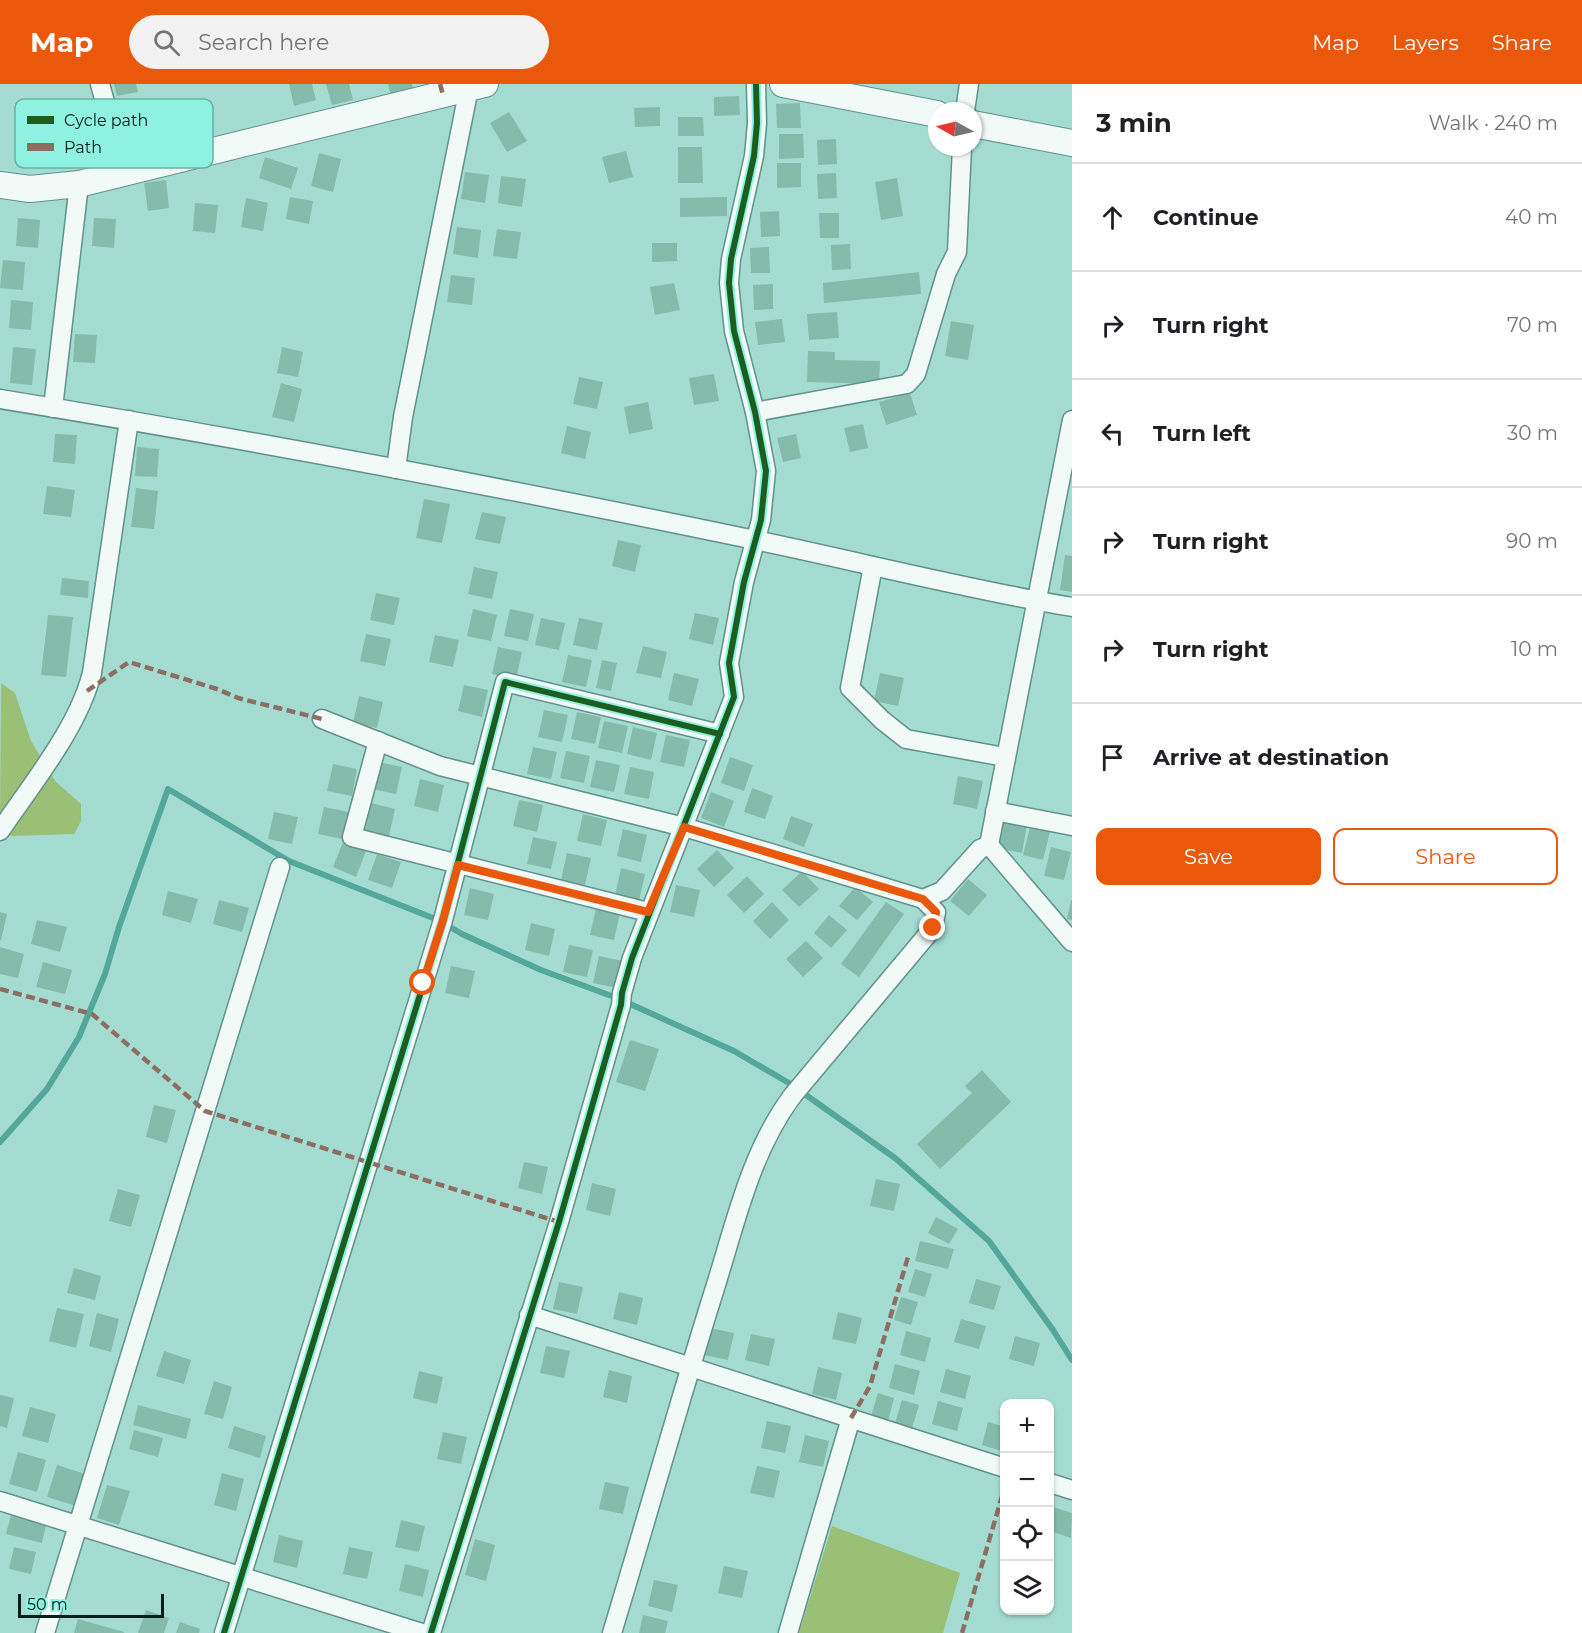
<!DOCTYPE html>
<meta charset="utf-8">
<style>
body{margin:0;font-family:Montserrat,sans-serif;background:#f2f2f2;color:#202124}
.controls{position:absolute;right:18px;bottom:18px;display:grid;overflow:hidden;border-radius:12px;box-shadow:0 2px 4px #0004}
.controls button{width:54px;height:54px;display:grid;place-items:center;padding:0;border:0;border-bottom:2px solid #e0e0e0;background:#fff;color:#202124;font:30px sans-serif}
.compass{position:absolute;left:928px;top:18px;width:54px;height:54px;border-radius:50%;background:#fff;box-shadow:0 2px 4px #0004;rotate:278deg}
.scale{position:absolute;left:18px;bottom:15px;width:146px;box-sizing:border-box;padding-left:6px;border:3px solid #001e19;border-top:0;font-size:16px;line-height:21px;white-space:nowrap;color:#001e19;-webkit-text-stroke:4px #8ff2e0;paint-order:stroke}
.stop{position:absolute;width:18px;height:18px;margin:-14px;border:4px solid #ea580c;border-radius:50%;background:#fff}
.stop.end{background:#ea580c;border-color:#fff;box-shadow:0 2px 6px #0008}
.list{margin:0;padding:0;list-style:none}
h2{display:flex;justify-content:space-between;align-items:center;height:78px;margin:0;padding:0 24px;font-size:26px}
h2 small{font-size:20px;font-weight:400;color:#757577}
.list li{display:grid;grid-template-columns:39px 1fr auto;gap:18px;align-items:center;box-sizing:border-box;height:108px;padding:0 24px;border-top:2px solid #e0e0e0}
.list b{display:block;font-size:22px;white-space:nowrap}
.list em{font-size:20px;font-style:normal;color:#757577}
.actions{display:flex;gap:12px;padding:18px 24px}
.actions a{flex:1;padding:14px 0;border:2px solid #ea580c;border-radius:12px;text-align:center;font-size:21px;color:#ea580c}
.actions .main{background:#ea580c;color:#fff}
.icon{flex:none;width:33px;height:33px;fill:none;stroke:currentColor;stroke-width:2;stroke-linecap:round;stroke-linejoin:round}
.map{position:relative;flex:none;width:1072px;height:1549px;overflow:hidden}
header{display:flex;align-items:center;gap:36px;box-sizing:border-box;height:84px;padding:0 30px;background:#ea580c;color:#fff}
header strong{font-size:28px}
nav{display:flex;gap:33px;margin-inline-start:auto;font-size:21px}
.search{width:420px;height:54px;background:#f2f2f2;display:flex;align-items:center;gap:15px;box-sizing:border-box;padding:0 21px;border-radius:33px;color:#757577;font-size:22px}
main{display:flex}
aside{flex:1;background:#fff}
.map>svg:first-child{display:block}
.forest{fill:#99c074}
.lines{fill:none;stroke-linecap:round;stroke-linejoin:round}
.stream{stroke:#53a89b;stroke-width:6}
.building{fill:#85bbaa}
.street-casing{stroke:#61928b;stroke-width:21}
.secondary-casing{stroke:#61928b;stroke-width:28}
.street{stroke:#f2faf8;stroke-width:18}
.secondary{stroke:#f2faf8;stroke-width:26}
.quiet{stroke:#8d6e63;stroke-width:4.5;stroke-dasharray:9 4.5;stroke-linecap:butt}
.cycleway-casing{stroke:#8ff2e0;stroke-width:10}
.cycleway{stroke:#1b5e20;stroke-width:6}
.route{stroke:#ea580c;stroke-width:8}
.key{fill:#8ff2e0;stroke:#64b2a4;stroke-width:1.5}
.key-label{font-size:16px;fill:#001e19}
</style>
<header>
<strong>Map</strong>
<div class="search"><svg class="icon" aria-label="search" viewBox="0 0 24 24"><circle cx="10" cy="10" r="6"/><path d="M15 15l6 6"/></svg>Search here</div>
<nav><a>Map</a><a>Layers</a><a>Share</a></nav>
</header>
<main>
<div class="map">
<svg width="1072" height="1549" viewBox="0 0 1072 1549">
<rect width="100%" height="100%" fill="#a5dcd2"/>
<g class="forest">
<path d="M1,599L15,609L31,657L56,698L81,720V737L74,750L12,752L0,745Z"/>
<path d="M832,1442L960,1489L943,1549H799Z"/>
</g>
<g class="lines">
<path class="stream" d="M0,1058L47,1005L79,953L105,890L119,843L168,705L289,777L438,836L462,850L541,886L617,914L734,967L789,999L895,1074L989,1157L1053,1246L1072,1276"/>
</g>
<g class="building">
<path d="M114,0H136L138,8L117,12Z"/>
<path d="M289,0H312L316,16L294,22Z"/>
<path d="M326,0H349L353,16L332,21Z"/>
<path d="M388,0H412L414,10L392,16Z"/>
<path d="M739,12L740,31L714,32V13Z"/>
<path d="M800,19L801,44H777L776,20Z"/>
<path d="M660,23V42L635,43L634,24Z"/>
<path d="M509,28L527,57L507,68L490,39Z"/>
<path d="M678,33H703L704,52H678Z"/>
<path d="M779,50H803L804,74L779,75Z"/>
<path d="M836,55L837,80L818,81L817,56Z"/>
<path d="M678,63H702L703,99H678Z"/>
<path d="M626,67L633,93L609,99L602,73Z"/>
<path d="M319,69L341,75L333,108L311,102Z"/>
<path d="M265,73L298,84L291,105L259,94Z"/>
<path d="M777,79H801V103L777,104Z"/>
<path d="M465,88L489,91L485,119L461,115Z"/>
<path d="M836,89L837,114L818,115L817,90Z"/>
<path d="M501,92L526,95L522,123L498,119Z"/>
<path d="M897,94L903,132L881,136L875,98Z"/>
<path d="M166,96L169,124L148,127L144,99Z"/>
<path d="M290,113L313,117L309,140L286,135Z"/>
<path d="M727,113V132L680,133V114Z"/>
<path d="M246,114L268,119L263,147L241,143Z"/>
<path d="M195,119L218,121L215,149L193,147Z"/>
<path d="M779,127L780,152L761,153L760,128Z"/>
<path d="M819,129H839V154H820Z"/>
<path d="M18,134L40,136L38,164L16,162Z"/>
<path d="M94,134L116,135L114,164L92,162Z"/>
<path d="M457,143L481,146L478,174L453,170Z"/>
<path d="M497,145L521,148L517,175L493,172Z"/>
<path d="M652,159H677V177L652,178Z"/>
<path d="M850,160L851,185L832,186L831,161Z"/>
<path d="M769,163L770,189H751L750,164Z"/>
<path d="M3,176L25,178L23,206L0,204Z"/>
<path d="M919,188L921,210L824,219L823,199Z"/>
<path d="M451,191L475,194L472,221L447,218Z"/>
<path d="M674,199L680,226L655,231L650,203Z"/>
<path d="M773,200V225L754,226L753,201Z"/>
<path d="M11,216L33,218L31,246L9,244Z"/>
<path d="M837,228L839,254L809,256L807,230Z"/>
<path d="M782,235L785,258L758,261L755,238Z"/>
<path d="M951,237L974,241L968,276L945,272Z"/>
<path d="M75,250L97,251L95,279L73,278Z"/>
<path d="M13,263L36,265L32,301L10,299Z"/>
<path d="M282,263L303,268L298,293L277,289Z"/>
<path d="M808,267L835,268V276L880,277L879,300L807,298Z"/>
<path d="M714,290L719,317L694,321L689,294Z"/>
<path d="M579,293L603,298L597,325L573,320Z"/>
<path d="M281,299L302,305L294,338L272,333Z"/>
<path d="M910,309L917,331L886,341L879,318Z"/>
<path d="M648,318L653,345L629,350L624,323Z"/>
<path d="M863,340L868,364L850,368L844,344Z"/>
<path d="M567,342L591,348L585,375L561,369Z"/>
<path d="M55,350L77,351L75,380L53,378Z"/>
<path d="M796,350L801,374L783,378L777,354Z"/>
<path d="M137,363L159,365L157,393L135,392Z"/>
<path d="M47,402L75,406L71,433L43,430Z"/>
<path d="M136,404L158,407L154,445L131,443Z"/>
<path d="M424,415L450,420L442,459L416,454Z"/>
<path d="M482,428L506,433L500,460L475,455Z"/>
<path d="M618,456L641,461L635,488L612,482Z"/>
<path d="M1065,471L1072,472V508L1060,506Z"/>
<path d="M474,483L498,488L492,515L468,510Z"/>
<path d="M62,494L89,497L88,514L60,511Z"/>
<path d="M376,509L400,514L394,541L370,536Z"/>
<path d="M473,525L497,531L491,557L467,552Z"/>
<path d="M510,525L534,530L528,557L504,552Z"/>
<path d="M695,529L719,534L713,561L689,555Z"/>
<path d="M48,531L73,533L66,593L41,591Z"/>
<path d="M541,534L565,539L559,566L535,561Z"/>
<path d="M579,534L603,539L597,566L573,561Z"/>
<path d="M366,550L391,555L385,582L360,577Z"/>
<path d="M435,551L459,556L453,583L429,578Z"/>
<path d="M643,562L667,568L661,594L636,589Z"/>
<path d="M498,563L522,568L516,595L492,590Z"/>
<path d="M568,571L592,576L586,603L562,598Z"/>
<path d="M602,576L617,579L611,607L596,604Z"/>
<path d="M674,589L699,595L692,622L668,616Z"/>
<path d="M880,589L904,594L898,622L874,617Z"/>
<path d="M464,601L488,606L482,633L458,627Z"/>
<path d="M359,612L383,618L377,644L353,639Z"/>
<path d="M544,626L568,631L562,658L538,653Z"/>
<path d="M577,628L601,633L595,660L571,655Z"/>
<path d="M604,637L628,642L622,669L598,664Z"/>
<path d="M633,643L657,649L651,676L627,670Z"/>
<path d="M666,651L690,656L684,683L660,678Z"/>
<path d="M533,663L557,668L551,695L527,690Z"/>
<path d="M566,667L590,672L584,699L560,694Z"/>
<path d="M730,673L753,681L744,707L721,699Z"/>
<path d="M596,676L620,681L614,708L590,703Z"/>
<path d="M378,678L402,683L396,710L372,705Z"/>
<path d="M333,680L357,685L352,712L327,707Z"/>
<path d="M630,683L654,688L649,715L624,710Z"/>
<path d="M958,692L983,697L977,725L953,720Z"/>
<path d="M420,695L444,701L438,728L414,722Z"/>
<path d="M752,704L773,712L765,735L744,728Z"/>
<path d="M711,708L734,717L724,743L701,734Z"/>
<path d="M519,716L543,721L537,748L513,742Z"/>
<path d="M371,719L395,725L389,752L365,746Z"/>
<path d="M324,723L348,728L342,755L318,750Z"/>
<path d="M274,728L298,733L292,760L268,755Z"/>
<path d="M583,730L607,736L601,762L577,757Z"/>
<path d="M791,732L813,740L804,763L783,755Z"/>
<path d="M1003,736L1027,741L1022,769L997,764Z"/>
<path d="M1030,743L1050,747L1043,776L1023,771Z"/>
<path d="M623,745L647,751L641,778L617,772Z"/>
<path d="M533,753L557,758L551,785L527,780Z"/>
<path d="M343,758L366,767L356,793L333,783Z"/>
<path d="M1051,763L1071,768L1064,796L1044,792Z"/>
<path d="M717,766L734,784L714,803L697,785Z"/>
<path d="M567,769L591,774L585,801L561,796Z"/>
<path d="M377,770L401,778L392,804L368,796Z"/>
<path d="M621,784L645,790L639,817L615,811Z"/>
<path d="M802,787L819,805L799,823L782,806Z"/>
<path d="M747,792L764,810L744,829L727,811Z"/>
<path d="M968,795L987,811L969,832L950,817Z"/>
<path d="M676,801L700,806L694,833L670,828Z"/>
<path d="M855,803L873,818L857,836L839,822Z"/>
<path d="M470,804L494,810L488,836L464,831Z"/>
<path d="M168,807L198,815L191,839L162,831Z"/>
<path d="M219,816L249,824L242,848L213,840Z"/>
<path d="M1071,816L1072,817V836L1067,835Z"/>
<path d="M772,818L789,836L770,855L753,837Z"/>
<path d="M886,818L904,830L859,893L841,880Z"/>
<path d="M596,824L620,829L614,856L590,851Z"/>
<path d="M0,828L7,830L1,856H0Z"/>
<path d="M829,831L847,846L831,864L814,849Z"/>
<path d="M37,836L67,843L60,868L31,860Z"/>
<path d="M531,839L555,845L549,872L525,866Z"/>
<path d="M806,857L823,874L803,893L786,875Z"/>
<path d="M569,861L593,866L587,893L563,888Z"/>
<path d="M0,863L24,870L18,894L0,890Z"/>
<path d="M599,872L623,877L617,904L593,899Z"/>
<path d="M43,878L72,886L65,910L36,903Z"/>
<path d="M451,882L475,887L469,914L445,909Z"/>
<path d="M630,956L659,965L645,1007L616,998Z"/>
<path d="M982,986L1011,1018L940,1085L917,1060L972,1009L965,1002Z"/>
<path d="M154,1021L176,1026L167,1059L146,1053Z"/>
<path d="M524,1078L548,1083L542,1110L518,1104Z"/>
<path d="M876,1095L900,1100L894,1127L870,1122Z"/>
<path d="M592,1099L616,1105L610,1132L586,1126Z"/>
<path d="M118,1105L140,1111L131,1143L109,1137Z"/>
<path d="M936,1133L958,1145L949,1160L928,1149Z"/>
<path d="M920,1157L954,1165L948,1185L915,1177Z"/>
<path d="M74,1184L101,1192L95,1216L67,1209Z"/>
<path d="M915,1185L932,1190L925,1213L908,1208Z"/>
<path d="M976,1195L1001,1202L994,1226L969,1219Z"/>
<path d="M559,1198L583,1203L577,1230L553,1225Z"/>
<path d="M619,1208L643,1214L637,1241L613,1235Z"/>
<path d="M901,1213L918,1218L911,1241L894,1236Z"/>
<path d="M57,1224L84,1230L76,1264L49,1257Z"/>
<path d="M838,1228L862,1234L856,1260L832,1255Z"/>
<path d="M97,1229L119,1235L111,1268L89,1262Z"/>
<path d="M961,1235L986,1242L979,1265L954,1258Z"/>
<path d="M710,1244L734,1249L728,1276L704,1271Z"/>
<path d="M906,1247L931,1254L925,1278L900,1271Z"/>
<path d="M751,1250L775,1255L769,1282L745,1276Z"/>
<path d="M1015,1252L1040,1259L1034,1282L1009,1275Z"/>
<path d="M546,1262L570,1267L564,1294L540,1289Z"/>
<path d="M164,1267L191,1276L184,1300L156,1292Z"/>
<path d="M895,1280L920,1287L914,1311L889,1304Z"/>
<path d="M818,1283L842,1289L836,1316L812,1310Z"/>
<path d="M946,1285L971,1292L965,1315L940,1308Z"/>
<path d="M609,1286L632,1292L627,1319L603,1313Z"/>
<path d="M419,1287L443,1293L437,1320L413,1314Z"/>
<path d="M214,1297L232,1303L223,1335L204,1330Z"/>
<path d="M878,1309L894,1314L888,1337L871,1332Z"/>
<path d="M0,1311L14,1314L7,1344L0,1342Z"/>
<path d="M902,1316L919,1321L912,1344L895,1339Z"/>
<path d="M938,1317L963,1324L957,1347L932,1340Z"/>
<path d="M138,1321L191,1335L186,1355L133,1341Z"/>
<path d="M30,1323L56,1330L48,1359L22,1352Z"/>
<path d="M767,1337L791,1342L785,1369L761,1364Z"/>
<path d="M988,1338L1005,1343V1368L982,1361Z"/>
<path d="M234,1342L266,1352L260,1374L228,1364Z"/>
<path d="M134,1346L163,1354L158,1373L129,1365Z"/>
<path d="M443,1348L467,1353L461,1380L437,1375Z"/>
<path d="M805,1351L829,1357L823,1383L799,1378Z"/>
<path d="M18,1368L46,1376L37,1408L9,1400Z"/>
<path d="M57,1381L85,1390L76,1422L47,1413Z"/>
<path d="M757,1382L780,1387L774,1414L750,1409Z"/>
<path d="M222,1389L244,1395L236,1427L214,1421Z"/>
<path d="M605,1398L629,1403L623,1430L599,1425Z"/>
<path d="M107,1401L130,1407L119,1441L97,1434Z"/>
<path d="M1053,1423L1072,1429L1071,1454L1050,1447V1436Z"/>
<path d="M11,1431L46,1440L42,1459L6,1450Z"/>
<path d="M401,1436L425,1442L419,1468L395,1463Z"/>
<path d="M279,1451L303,1457L297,1484L273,1478Z"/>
<path d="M475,1455L495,1461L486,1497L465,1491Z"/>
<path d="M14,1463L36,1468L31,1490L9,1485Z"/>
<path d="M349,1463L373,1468L367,1495L343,1490Z"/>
<path d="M405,1480L429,1486L423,1513L399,1507Z"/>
<path d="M724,1482L748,1487L742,1514L718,1509Z"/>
<path d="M654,1496L678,1501L672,1528L648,1522Z"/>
<path d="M146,1526L169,1534L164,1549H138Z"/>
<path d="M643,1531L668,1537L665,1549H639Z"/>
<path d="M78,1535L124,1548V1549H74Z"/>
<path d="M180,1538L200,1545L199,1549H176Z"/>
</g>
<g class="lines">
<g class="street-casing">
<g id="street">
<path d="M100,0L118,65L128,87"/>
<path d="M965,27L969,0"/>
<path d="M0,315C253,356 505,404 755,456C861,478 966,505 1072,523"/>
<path d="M53,324L79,100"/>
<path d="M755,328L907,300L916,290L946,190L957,168L962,63"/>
<path d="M396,385L403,333L469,4"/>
<path d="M873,482L850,604L882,636L906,655L1005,673"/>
<path d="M322,635L440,682L684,743L923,815L942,807L980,765L989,761"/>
<path d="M378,657L352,753L648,828"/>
<path d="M995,727L1072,742"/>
<path d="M0,747C32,700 78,644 92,589L129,336"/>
<path d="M989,761L1072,336"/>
<path d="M989,761L1072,858"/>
<path d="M529,1231L1005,1384"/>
<path d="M1050,1399L1072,1406"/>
<path d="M0,1417L422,1549"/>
<path d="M45,1549L280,783"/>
<path d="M224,1549L443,836L505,598L720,650"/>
<path d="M431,1549L559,1138L621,921L622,909L632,874L734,613L729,579L744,498L761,436L766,387L755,328L734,247L729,199L731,175L754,72L757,39L756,0"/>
<path d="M612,1549C647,1434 679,1318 715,1204C736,1137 751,1067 793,1011L933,844L936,828L923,815"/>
<path d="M788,1549L851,1334"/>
</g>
</g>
<g class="secondary-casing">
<g id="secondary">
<path d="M783,0L937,30"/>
<path d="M973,40L1072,59"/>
<path d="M0,101L30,105L79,100L485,0"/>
</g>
</g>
<use href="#street" class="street"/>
<use href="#secondary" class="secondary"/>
<g class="quiet">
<path d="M440,0L443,11"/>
<path d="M87,607L129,578L217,605L238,614L322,635"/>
<path d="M0,905L92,930L205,1027L559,1138"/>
<path d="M851,1334L870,1302L908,1173"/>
<path d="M962,1549L1005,1402"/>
</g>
<g class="cycleway-casing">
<g id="cycleway">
<path d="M224,1549L443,836L505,598L720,650"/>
<path d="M431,1549L559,1138L621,921L622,909L632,874L734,613L729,579L744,498L761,436L766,387L755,328L734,247L729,199L731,175L754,72L757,39L756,0"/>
</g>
</g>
<use href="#cycleway" class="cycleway"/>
</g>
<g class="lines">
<path class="route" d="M423,899L443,836L458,781L648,828L684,743L923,815L936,828L933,844"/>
</g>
<rect x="15" y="15" width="198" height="69" rx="9" class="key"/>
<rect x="27" y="32" width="27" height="8" fill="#1b5e20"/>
<rect x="27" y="59" width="27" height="8" fill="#8d6e63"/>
<g class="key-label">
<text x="64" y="42">Cycle path</text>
<text x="64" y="69">Path</text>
</g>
</svg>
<div class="controls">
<button>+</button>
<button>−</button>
<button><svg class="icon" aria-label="locate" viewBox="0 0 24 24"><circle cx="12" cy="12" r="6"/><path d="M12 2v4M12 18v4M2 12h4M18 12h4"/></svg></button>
<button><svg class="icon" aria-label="layers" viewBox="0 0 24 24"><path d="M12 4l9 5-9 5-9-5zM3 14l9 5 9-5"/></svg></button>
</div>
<svg class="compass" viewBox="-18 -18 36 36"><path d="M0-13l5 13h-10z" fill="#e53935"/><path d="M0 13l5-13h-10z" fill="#757577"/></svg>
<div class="scale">50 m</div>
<div class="stop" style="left:423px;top:899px"></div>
<div class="stop end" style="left:933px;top:844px"></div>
</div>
<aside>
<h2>3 min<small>Walk · 240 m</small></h2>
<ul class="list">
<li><svg class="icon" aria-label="ahead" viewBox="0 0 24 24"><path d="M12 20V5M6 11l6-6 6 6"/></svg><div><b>Continue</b></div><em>40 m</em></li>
<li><svg class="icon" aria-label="right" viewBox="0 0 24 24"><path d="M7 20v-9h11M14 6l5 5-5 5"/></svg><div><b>Turn right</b></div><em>70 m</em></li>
<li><svg class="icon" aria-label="left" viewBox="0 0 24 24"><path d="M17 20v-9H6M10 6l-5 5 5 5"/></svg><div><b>Turn left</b></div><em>30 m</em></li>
<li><svg class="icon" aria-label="right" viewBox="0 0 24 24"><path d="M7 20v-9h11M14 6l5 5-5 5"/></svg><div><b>Turn right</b></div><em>90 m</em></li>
<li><svg class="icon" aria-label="right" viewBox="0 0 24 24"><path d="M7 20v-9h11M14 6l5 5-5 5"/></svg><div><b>Turn right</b></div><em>10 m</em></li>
<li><svg class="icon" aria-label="arrive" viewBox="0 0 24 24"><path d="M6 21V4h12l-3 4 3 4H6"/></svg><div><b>Arrive at destination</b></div></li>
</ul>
<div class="actions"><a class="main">Save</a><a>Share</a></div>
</aside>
</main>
